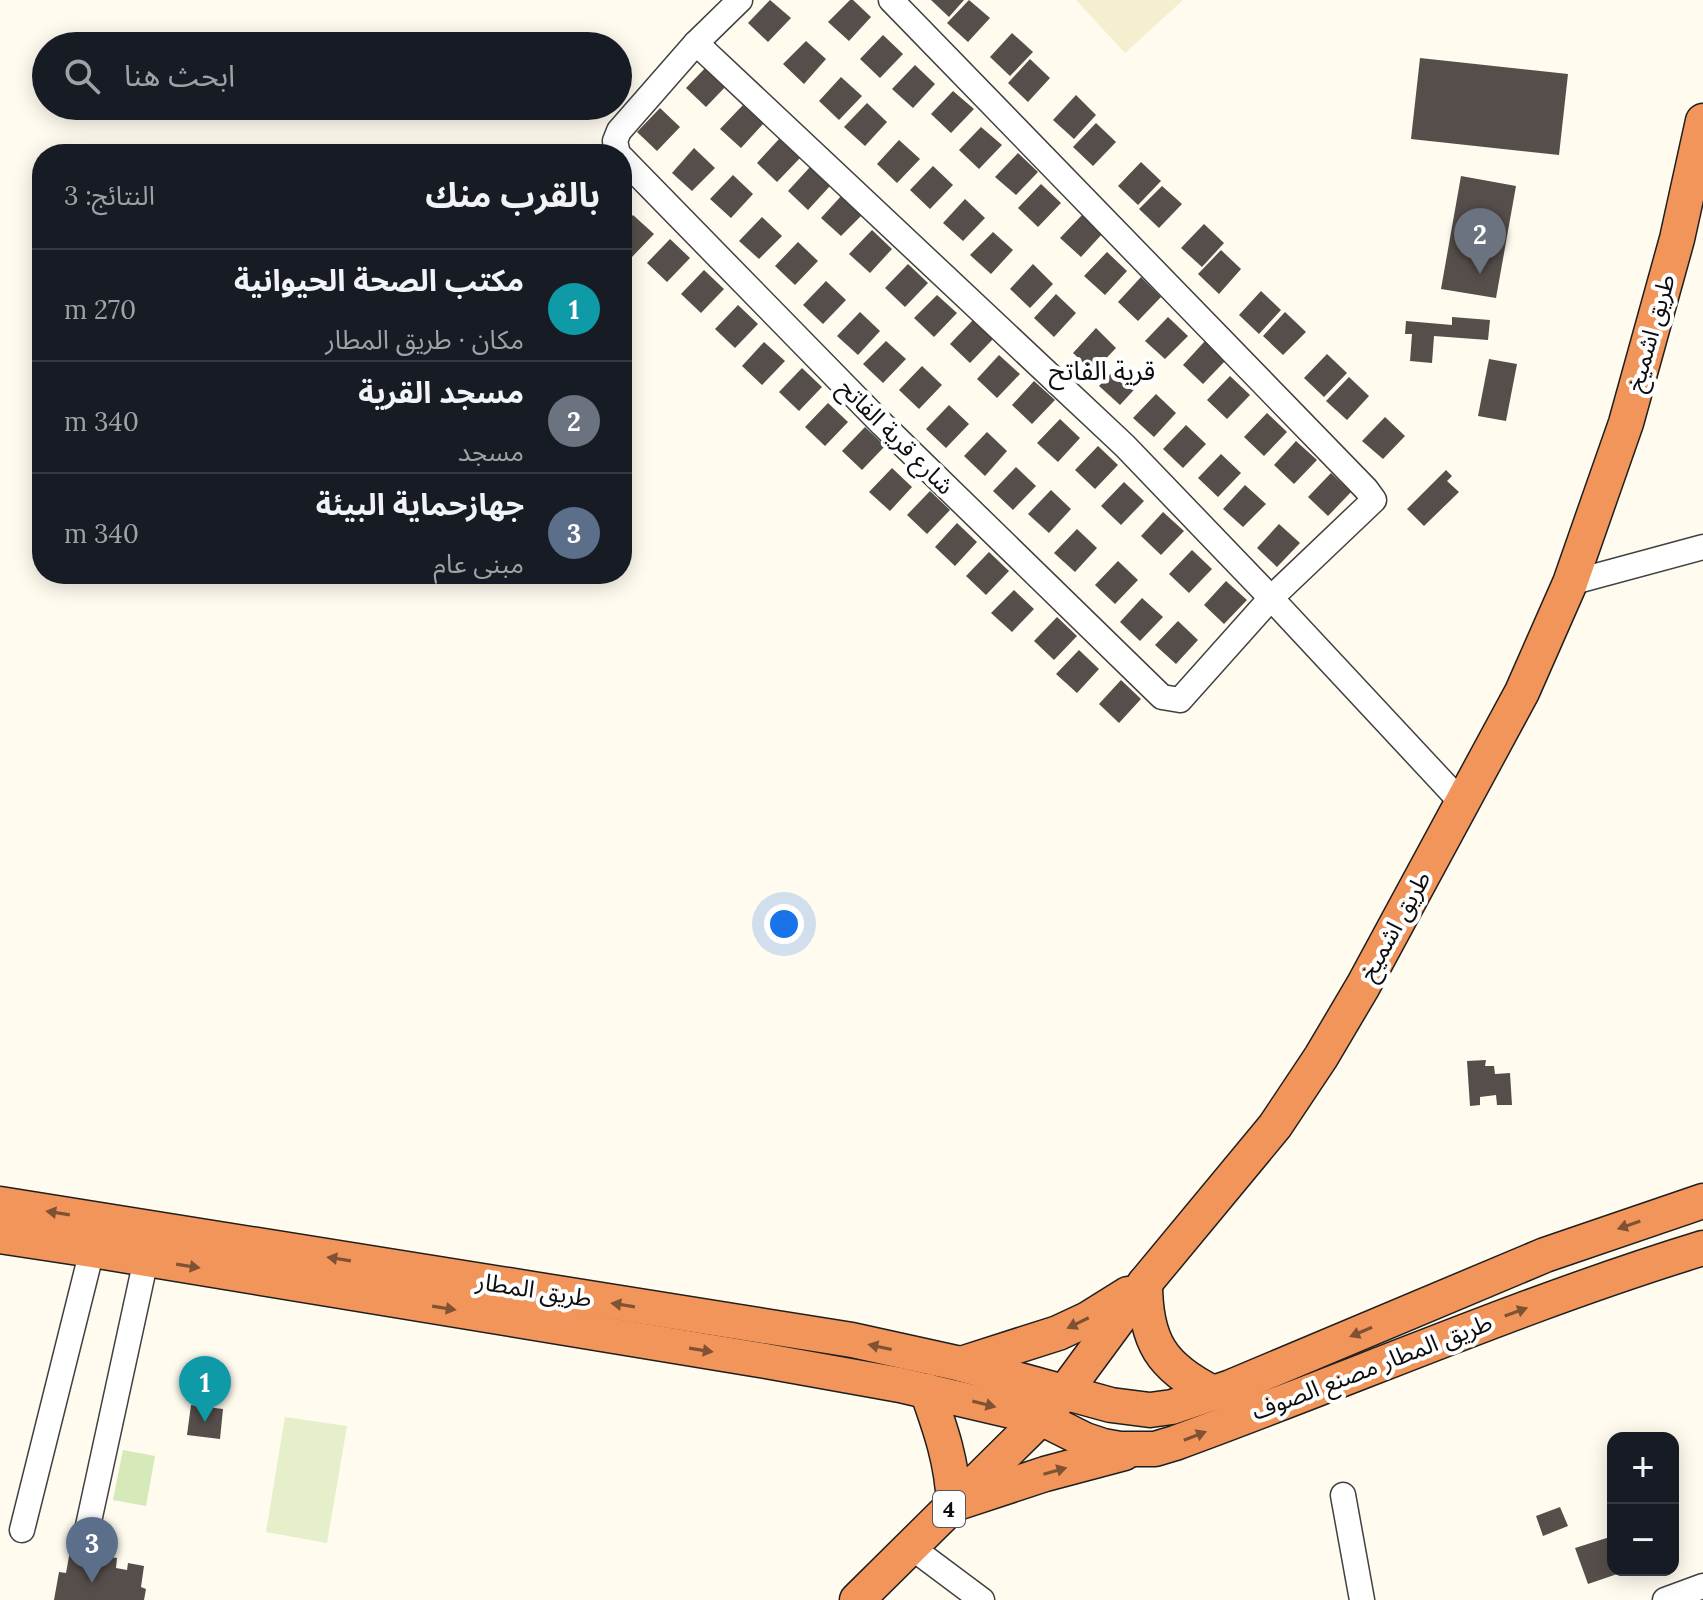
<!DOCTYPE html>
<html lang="ar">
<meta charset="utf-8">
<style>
body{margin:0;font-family:Lora,"Noto Sans Arabic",serif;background:#242831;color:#f1f3f6;direction:rtl}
.controls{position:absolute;right:24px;bottom:24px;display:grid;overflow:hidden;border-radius:16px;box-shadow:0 4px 20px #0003}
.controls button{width:72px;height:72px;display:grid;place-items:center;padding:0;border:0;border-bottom:2px solid #363941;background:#171b24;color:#f1f3f6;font:40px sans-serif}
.you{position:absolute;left:784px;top:924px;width:28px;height:28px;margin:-20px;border:6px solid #fff;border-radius:50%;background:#1a73e8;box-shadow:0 0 0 12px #1a73e833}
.badge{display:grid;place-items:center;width:52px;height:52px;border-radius:50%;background:#0f766e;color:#fff;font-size:26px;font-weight:700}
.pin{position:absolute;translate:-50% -66px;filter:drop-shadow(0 2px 4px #0008)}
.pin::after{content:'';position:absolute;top:42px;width:28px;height:24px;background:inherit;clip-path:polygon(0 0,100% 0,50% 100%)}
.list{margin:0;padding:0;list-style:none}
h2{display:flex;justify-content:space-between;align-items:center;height:104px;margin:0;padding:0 32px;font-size:34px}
h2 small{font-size:26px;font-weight:400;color:#9ea1a6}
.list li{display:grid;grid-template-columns:52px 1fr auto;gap:24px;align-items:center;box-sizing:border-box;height:112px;padding:0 32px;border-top:2px solid #363941}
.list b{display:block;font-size:30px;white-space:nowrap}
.list p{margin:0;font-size:26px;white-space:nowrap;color:#9ea1a6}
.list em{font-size:26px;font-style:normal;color:#9ea1a6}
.icon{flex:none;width:44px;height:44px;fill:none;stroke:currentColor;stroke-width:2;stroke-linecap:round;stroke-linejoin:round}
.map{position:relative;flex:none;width:1703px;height:1600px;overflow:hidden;direction:ltr}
.search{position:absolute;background:#171b24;box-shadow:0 4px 20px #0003;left:32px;top:32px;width:600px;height:88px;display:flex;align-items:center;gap:20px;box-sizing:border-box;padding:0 28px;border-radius:44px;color:#9ea1a6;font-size:30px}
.panel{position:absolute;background:#171b24;box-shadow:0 4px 20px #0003;left:32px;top:144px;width:600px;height:440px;border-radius:32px;direction:rtl}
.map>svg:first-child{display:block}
.farmland{fill:#f4efcf}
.green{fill:#d5e9b9}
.pitch{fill:#e5f0cb}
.building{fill:#564e4a}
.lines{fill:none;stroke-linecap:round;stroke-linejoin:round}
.minor-casing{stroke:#414141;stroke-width:27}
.highway-casing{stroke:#1f1f1f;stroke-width:37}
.minor{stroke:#fff;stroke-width:24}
.highway{stroke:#f2955a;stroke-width:34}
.oneway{fill:#805234}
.labels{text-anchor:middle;stroke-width:8;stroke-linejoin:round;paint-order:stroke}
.shield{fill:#fff;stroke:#565656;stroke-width:2}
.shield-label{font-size:22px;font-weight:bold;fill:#0e0e0e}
.street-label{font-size:24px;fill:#0e0e0e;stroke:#fff}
.neighbourhood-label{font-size:26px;fill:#0e0e0e;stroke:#fff}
</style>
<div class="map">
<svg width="1703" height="1600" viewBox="0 0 1703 1600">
<rect width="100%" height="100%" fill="#fffbef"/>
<path class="farmland" d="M1076,0H1183L1125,53Z"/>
<path class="green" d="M123,1450L155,1456L146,1506L113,1500Z"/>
<path class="pitch" d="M285,1417L347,1426L327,1543L266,1532Z"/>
<g class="building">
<path d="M770,0L791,18L768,42L748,23Z"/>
<path d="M850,0H853L871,17L849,41L828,22Z"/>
<path d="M931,0H964L949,17Z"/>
<path d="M969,0L990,18L968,42L947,23Z"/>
<path d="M1012,33L1033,52L1010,76L990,57Z"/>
<path d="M883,35L903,54L880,78L860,59Z"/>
<path d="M806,41L826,59L804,84L783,64Z"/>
<path d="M1420,58L1568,74L1559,155L1411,139Z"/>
<path d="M1030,59L1050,78L1028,102L1008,83Z"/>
<path d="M709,64L729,83L706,107L686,88Z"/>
<path d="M915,65L935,84L913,108L892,89Z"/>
<path d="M841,77L862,96L839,120L819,101Z"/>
<path d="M953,91L974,109L951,133L931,114Z"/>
<path d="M1076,95L1096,115L1074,139L1053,120Z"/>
<path d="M867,103L887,122L865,146L844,127Z"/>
<path d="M743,105L763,124L741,148L720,129Z"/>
<path d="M660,108L680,127L657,151L637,132Z"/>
<path d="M1096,123L1116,142L1093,166L1073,147Z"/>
<path d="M981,127L1002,145L979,169L959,150Z"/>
<path d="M779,139L800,158L777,182L757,163Z"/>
<path d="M899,140L920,159L897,183L877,164Z"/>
<path d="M694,148L715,168L692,191L672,173Z"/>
<path d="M1018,153L1038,172L1016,195L995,177Z"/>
<path d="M1141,162L1161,181L1138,205L1118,186Z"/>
<path d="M933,166L953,185L930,209L910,190Z"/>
<path d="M810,167L830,186L808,210L788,191Z"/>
<path d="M733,175L753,194L731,218L710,199Z"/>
<path d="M1461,176L1516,186L1496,298L1441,289Z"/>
<path d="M1041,184L1061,203L1038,227L1018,208Z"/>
<path d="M1162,186L1182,204L1159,228L1139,209Z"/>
<path d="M843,194L864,213L841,236L821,218Z"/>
<path d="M965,199L985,218L963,241L943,223Z"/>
<path d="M1083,214L1103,233L1081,257L1060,238Z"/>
<path d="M633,215L654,234L631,258L622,250V227Z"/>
<path d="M762,217L782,236L759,259L739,241Z"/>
<path d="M1204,224L1224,243L1202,267L1181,248Z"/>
<path d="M872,230L892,249L870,273L849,254Z"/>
<path d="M993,232L1013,250L991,274L970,255Z"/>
<path d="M670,239L690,258L667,282L647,263Z"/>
<path d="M798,242L818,261L795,285L775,266Z"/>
<path d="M1221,250L1241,269L1219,294L1198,274Z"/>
<path d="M1107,252L1127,271L1105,295L1084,276Z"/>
<path d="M908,264L928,283L905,307L885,288Z"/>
<path d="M1033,264L1053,284L1030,308L1010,289Z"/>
<path d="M704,270L724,289L701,313L681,294Z"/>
<path d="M1141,277L1161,297L1138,321L1118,302Z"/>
<path d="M826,281L846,300L823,324L803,305Z"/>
<path d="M1261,291L1281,310L1259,334L1239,315Z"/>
<path d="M1056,294L1076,313L1054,337L1034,318Z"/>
<path d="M937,295L957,313L934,337L914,318Z"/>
<path d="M738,305L758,324L735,348L715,329Z"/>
<path d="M860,312L880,331L858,355L837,336Z"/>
<path d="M1285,312L1306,332L1283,355L1263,336Z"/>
<path d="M1168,317L1188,336L1165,359L1145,341Z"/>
<path d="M1452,317L1490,320L1488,340L1434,336L1432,363L1410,361L1412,334H1405L1406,321L1452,325Z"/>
<path d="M973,320L993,339L970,363L950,344Z"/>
<path d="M1096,328L1116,348L1093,372L1073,353Z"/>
<path d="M886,341L906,359L883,383L863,364Z"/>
<path d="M1205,341L1226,360L1203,384L1183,365Z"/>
<path d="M764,342L785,361L762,385L742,366Z"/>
<path d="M1327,354L1347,373L1324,397L1304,378Z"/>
<path d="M999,355L1020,374L997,398L977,379Z"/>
<path d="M1489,359L1517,364L1506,421L1478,416Z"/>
<path d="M1122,362L1142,381L1120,405L1099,386Z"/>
<path d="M922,366L942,385L919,409L899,390Z"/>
<path d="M802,368L822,387L799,411L779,392Z"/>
<path d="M1230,376L1250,395L1227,419L1207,400Z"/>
<path d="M1349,377L1369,396L1347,420L1326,401Z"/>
<path d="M1034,381L1055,400L1032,424L1012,405Z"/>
<path d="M1156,394L1176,413L1154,437L1133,418Z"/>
<path d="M828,403L848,422L825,446L805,427Z"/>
<path d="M949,405L969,424L946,448L926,429Z"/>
<path d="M1267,413L1287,432L1264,456L1244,437Z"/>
<path d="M1385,417L1405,436L1383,459L1362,441Z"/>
<path d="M1060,419L1080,438L1058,462L1037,443Z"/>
<path d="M1186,425L1206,444L1183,468L1163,449Z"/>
<path d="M865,427L885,446L862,470L842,451Z"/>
<path d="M987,432L1007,451L985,476L964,456Z"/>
<path d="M1296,441L1317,460L1294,484L1274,465Z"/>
<path d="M1098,446L1118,465L1095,489L1075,470Z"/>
<path d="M1221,454L1241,473L1218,497L1198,478Z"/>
<path d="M1016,467L1036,486L1013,510L993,491Z"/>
<path d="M892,468L912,487L890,511L869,492Z"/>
<path d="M1446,470L1452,476L1447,481L1459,492L1424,526L1407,509Z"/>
<path d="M1331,473L1351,492L1328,516L1308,497Z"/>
<path d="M1124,482L1144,501L1121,525L1101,506Z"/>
<path d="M1245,485L1266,504L1243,527L1223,509Z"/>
<path d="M1051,490L1071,509L1049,533L1028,514Z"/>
<path d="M930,491L950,510L927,534L907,515Z"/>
<path d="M1163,512L1184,531L1161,555L1141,536Z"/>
<path d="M957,523L977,542L955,566L935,547Z"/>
<path d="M1279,524L1300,543L1277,567L1257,548Z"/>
<path d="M1077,529L1097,548L1075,572L1054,553Z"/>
<path d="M1192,550L1212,569L1189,593L1169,574Z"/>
<path d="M989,552L1009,571L986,595L966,576Z"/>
<path d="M1118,561L1138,580L1115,604L1095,585Z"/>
<path d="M1226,581L1247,600L1224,624L1204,605Z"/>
<path d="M1014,590L1034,609L1012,632L991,613Z"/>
<path d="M1142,598L1163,617L1140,641L1120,622Z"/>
<path d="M1057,617L1077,636L1054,660L1034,641Z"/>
<path d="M1178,621L1198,640L1176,664L1155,645Z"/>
<path d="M1079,650L1099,669L1077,693L1056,674Z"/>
<path d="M1121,680L1141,699L1119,723L1099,704Z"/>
<path d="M1486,1060L1485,1066H1494L1495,1074L1510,1073L1512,1105H1497L1496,1095L1480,1097V1105L1470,1106L1467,1061Z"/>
<path d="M191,1405L223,1409L220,1439L187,1435Z"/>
<path d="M1560,1507L1568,1526L1543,1536L1536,1516Z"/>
<path d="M1613,1536V1570L1626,1571L1588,1584L1575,1548Z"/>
<path d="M70,1551L117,1558L116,1568L127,1570L128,1563L144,1566L141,1587L146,1589L144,1600H54L59,1572L66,1573Z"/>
</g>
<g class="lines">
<g class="minor-casing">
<g id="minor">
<path d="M696,43L1125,446L1271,598L1463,804"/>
<path d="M618,154L615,141L619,131L696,43L740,0"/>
<path d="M622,158L882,424L1162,697L1180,700L1271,598L1374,500L1366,489L891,0"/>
<path d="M1570,583L1703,547"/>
<path d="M1343,1495L1362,1600"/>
<path d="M22,1530L92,1250"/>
<path d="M86,1535L146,1259"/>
<path d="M911,1547L982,1600"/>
<path d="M1665,1600L1703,1586"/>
</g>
</g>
<g class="highway-casing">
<g id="highway">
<path d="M0,1204L852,1340L961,1364L1111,1405L1150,1410L1172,1407L1231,1387L1545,1255L1703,1201"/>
<path d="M0,1236L92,1250L766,1361L900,1385L1041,1418L1085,1440L1103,1446L1120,1449H1155L1175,1443C1351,1379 1523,1303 1703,1248"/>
<path d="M1145,1283C1145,1341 1161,1367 1213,1393"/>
<path d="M961,1364L1058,1333L1088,1319L1128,1294"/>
<path d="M927,1391C941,1430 952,1462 954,1504L1045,1474L1124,1453"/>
<path d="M857,1600L1041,1418L1064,1393L1145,1283L1275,1126L1321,1057L1363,986L1522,692L1570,583L1626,423L1677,239L1703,121"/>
</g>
</g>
<use href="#minor" class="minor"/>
<use href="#highway" class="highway"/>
</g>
<defs><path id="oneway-solid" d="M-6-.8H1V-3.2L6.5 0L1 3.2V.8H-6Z" transform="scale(2)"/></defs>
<g class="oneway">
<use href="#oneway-solid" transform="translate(58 1213) rotate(-171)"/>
<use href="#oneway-solid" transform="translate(1629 1225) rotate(161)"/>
<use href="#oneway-solid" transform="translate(339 1259) rotate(-171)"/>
<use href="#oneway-solid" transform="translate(188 1266) rotate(9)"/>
<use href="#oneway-solid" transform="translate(623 1305) rotate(-171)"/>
<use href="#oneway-solid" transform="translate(444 1308) rotate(9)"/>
<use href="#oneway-solid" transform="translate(1516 1312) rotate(-20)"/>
<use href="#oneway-solid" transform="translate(1078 1323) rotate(154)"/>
<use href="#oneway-solid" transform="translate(1361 1332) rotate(157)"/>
<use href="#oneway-solid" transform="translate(880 1347) rotate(-168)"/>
<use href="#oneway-solid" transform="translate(701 1350) rotate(9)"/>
<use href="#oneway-solid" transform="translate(984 1404) rotate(14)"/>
<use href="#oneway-solid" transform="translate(1195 1436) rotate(-21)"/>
<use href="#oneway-solid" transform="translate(1055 1471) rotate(-16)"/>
</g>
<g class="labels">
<rect class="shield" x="933" y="1491" width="32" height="36" rx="6"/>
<g class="shield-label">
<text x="949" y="1517">4</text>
</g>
<g class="street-label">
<text transform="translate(1651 333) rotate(-74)" y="8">طريق اشميخ</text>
<text transform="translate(896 437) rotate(45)" y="8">شارع قرية الفاتح</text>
<text transform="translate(1395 926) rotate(-61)" y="8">طريق اشميخ</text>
<text transform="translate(534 1290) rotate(9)" y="8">طريق المطار</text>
<text transform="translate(1372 1367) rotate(-21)" y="8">طريق المطار مصنع الصوف</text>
</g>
<g class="neighbourhood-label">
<text x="1102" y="380">قرية الفاتح</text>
</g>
</g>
</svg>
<div class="controls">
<button>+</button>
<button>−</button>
</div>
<div class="you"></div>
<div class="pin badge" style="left:205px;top:1422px;background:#0f9aa8">1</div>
<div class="pin badge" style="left:1480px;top:274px;background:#6b7280">2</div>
<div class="pin badge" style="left:92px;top:1583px;background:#5c6f8a">3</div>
<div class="search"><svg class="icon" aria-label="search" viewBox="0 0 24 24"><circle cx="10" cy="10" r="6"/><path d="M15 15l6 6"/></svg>ابحث هنا</div>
<section class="panel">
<h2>بالقرب منك<small>النتائج: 3</small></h2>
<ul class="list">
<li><span class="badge" style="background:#0f9aa8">1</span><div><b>مكتب الصحة الحيوانية</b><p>مكان · طريق المطار</p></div><em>270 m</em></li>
<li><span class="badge" style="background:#6b7280">2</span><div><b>مسجد القرية</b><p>مسجد</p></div><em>340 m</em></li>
<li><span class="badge" style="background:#5c6f8a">3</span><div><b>جهازحماية البيئة</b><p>مبنى عام</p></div><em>340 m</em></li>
</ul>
</section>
</div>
